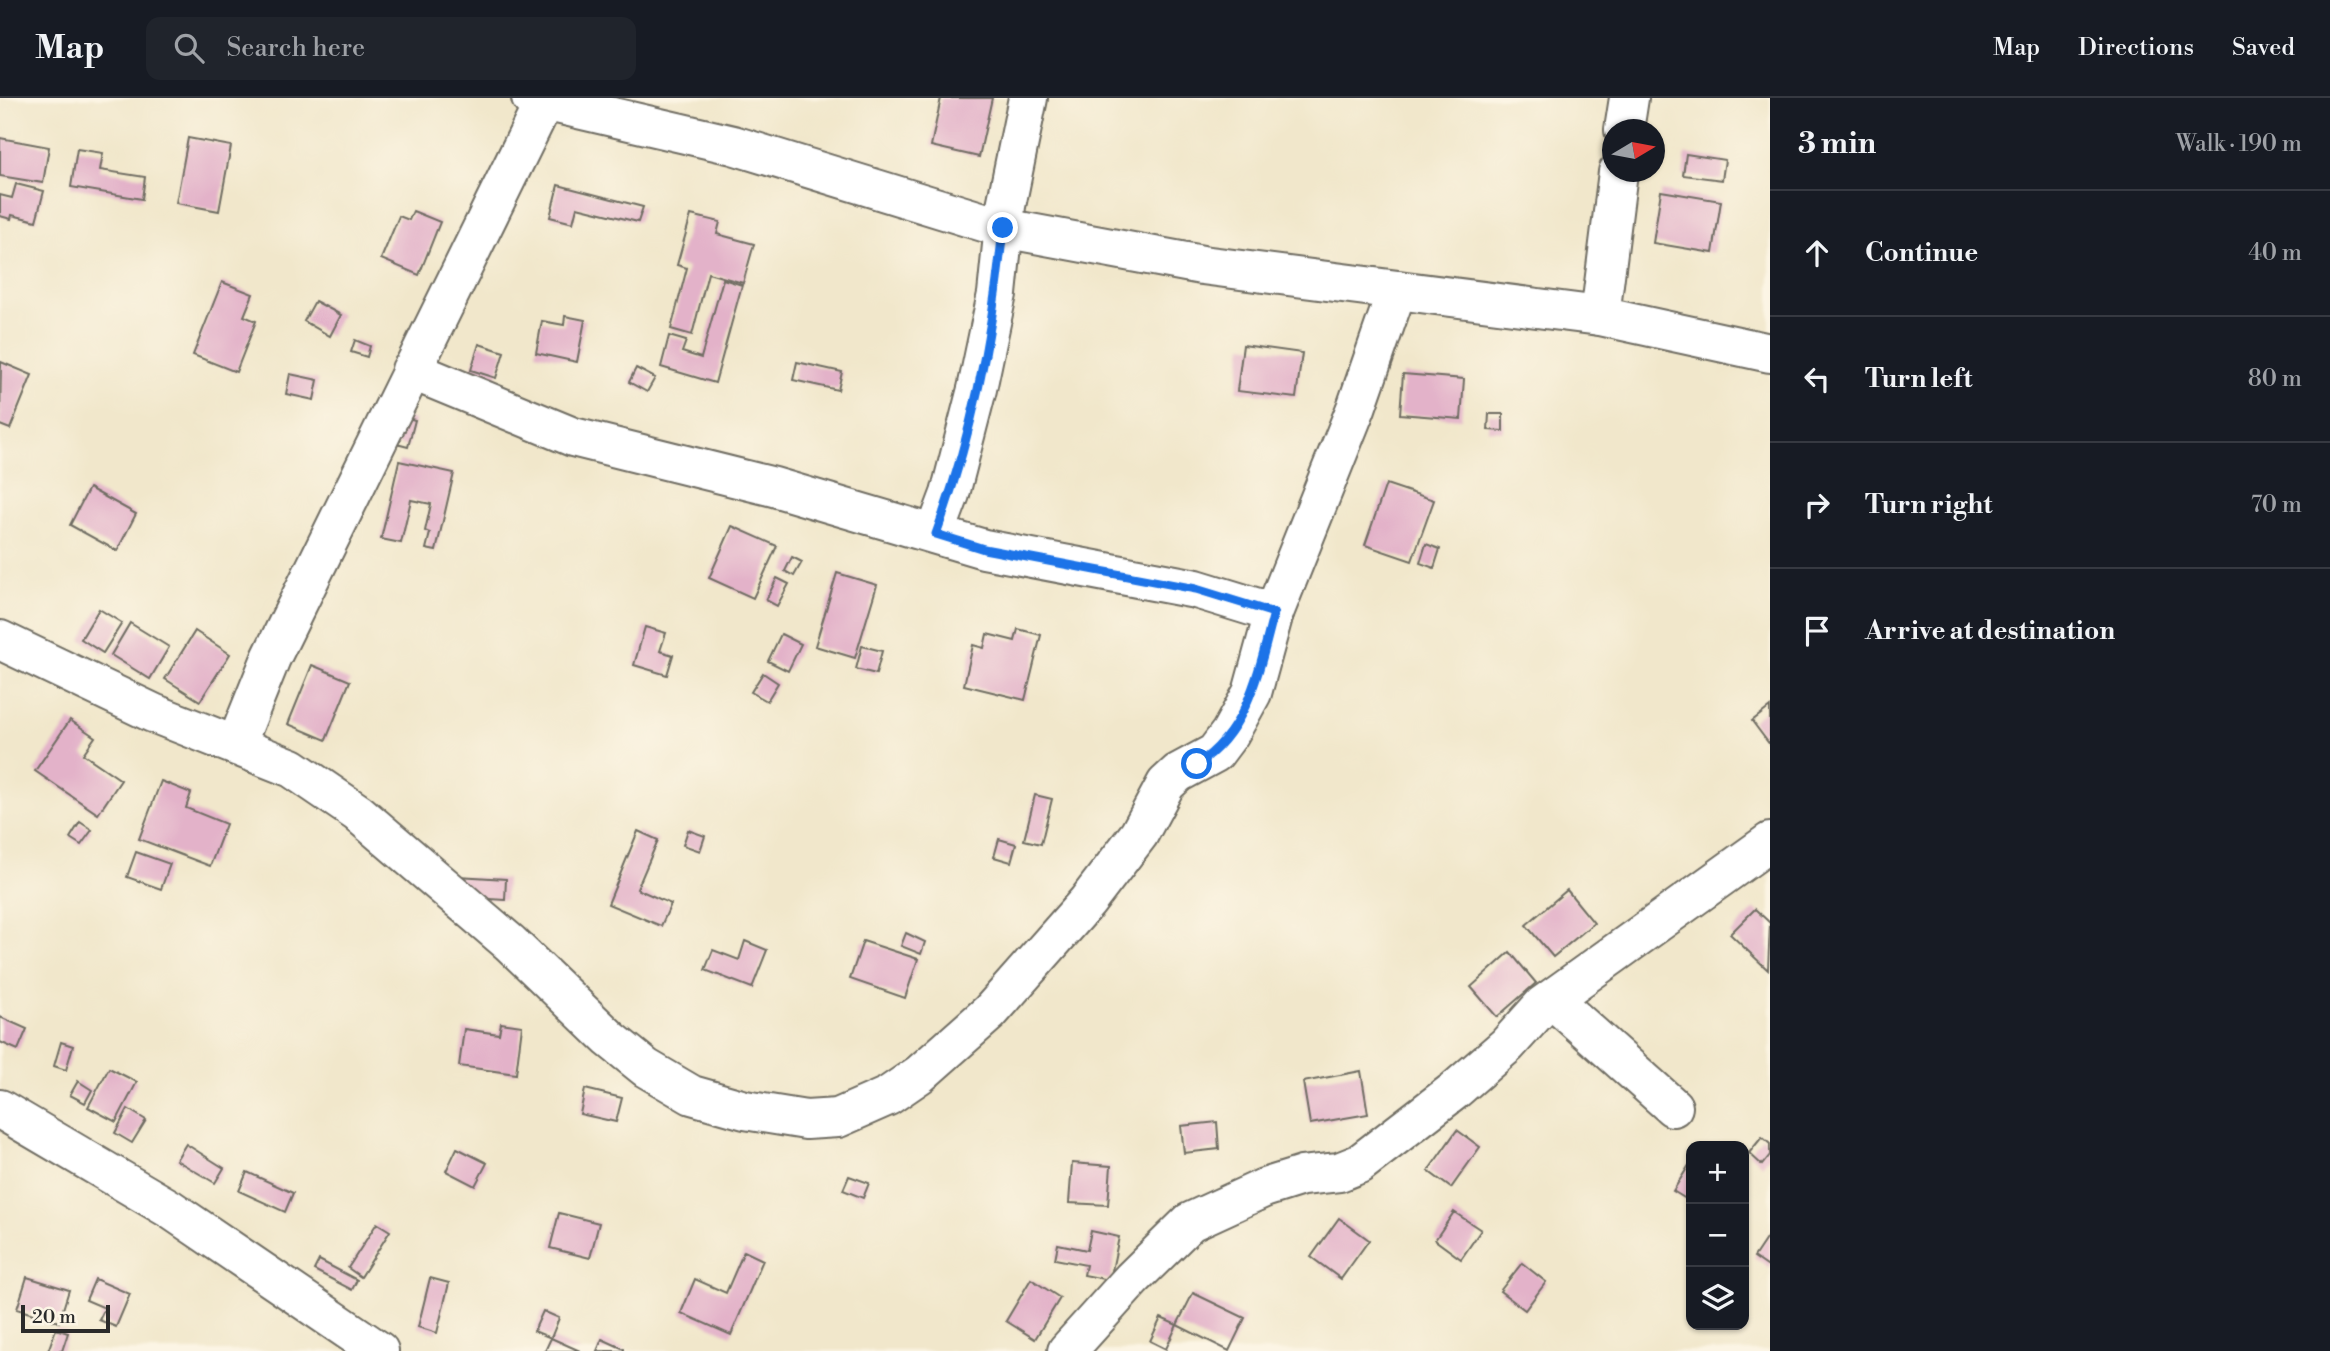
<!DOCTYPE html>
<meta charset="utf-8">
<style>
body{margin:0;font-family:"Libre Bodoni",serif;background:#20242c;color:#f1f3f6}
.controls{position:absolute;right:21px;bottom:21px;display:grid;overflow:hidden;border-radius:14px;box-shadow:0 2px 5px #0004}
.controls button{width:63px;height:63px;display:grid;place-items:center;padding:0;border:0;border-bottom:2px solid #363941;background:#171b24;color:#f1f3f6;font:35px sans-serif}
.compass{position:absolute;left:1602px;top:21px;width:63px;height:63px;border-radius:50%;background:#171b24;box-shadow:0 2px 5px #0004;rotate:80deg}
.scale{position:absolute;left:21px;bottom:18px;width:89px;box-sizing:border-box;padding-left:7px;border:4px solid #2b2b2b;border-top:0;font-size:19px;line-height:24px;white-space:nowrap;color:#2b2b2b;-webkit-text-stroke:5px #fcf5e5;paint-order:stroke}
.stop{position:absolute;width:21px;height:21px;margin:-16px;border:5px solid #1a73e8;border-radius:50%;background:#fff}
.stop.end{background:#1a73e8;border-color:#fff;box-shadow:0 2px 7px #0008}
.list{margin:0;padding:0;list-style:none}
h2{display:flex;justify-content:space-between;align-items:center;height:91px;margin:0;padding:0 28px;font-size:30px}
h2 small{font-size:23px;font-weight:400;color:#9ea1a6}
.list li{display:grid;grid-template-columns:46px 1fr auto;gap:21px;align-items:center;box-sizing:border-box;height:126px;padding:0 28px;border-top:2px solid #363941}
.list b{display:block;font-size:26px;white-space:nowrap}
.list em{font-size:23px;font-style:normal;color:#9ea1a6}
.icon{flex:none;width:38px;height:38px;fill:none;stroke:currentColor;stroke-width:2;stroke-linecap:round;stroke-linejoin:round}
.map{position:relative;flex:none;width:1770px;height:1253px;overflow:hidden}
header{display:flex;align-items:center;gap:42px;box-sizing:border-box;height:98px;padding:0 35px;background:#171b24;border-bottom:2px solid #363941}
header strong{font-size:33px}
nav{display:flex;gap:38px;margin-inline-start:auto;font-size:24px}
.search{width:490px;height:63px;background:#20242c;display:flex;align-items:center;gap:18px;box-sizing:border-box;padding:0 24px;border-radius:14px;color:#9ea1a6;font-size:26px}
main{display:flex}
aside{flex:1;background:#171b24}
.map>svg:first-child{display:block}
.building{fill:#e3b2c9}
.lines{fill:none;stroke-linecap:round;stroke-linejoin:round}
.minor-casing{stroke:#706d63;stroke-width:42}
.minor{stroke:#fff;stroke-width:38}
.route{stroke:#1a73e8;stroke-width:9}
</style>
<header>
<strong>Map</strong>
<div class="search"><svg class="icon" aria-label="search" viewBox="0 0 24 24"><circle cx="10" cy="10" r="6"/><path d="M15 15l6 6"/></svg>Search here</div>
<nav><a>Map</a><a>Directions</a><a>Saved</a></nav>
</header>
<main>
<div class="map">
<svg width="1770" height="1253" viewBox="0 0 1770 1253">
<rect width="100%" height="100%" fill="#fcf5e5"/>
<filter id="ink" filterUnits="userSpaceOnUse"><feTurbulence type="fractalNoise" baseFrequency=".0143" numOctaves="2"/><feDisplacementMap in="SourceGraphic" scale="14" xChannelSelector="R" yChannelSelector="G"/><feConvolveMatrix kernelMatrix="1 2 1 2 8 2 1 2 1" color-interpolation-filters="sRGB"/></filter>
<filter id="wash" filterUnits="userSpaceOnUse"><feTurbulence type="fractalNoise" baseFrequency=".00686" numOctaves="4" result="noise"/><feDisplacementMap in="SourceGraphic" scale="28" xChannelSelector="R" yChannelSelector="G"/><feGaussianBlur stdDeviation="1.57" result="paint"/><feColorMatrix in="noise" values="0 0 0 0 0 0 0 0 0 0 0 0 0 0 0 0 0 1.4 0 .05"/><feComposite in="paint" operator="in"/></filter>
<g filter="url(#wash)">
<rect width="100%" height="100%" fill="#f1e7cb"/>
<g id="blocks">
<g class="building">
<path d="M941,0H992L979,59L931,48Z"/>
<path d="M0,40L49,49L43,85L0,78Z"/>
<path d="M188,40L231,48L219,113L176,105Z"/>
<path d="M77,51L103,55L100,72L145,79L142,101L71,89Z"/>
<path d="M1686,56L1725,62L1722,82L1683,77Z"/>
<path d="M16,86L44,93L36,123L12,117L11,121L0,118V97L12,100Z"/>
<path d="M558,87L643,109L638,124L577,109L573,125L550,119Z"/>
<path d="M1661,93L1721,103L1713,155L1653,145Z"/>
<path d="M413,113L440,124L419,177L381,161L399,118L409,122Z"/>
<path d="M691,117L720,124L717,136L754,146L743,185L708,175L692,237L671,231L687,170L677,167Z"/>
<path d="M723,181L742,187L715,285L661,269L669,238L686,243L682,254L701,260Z"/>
<path d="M222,184L253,196L244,218L256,223L236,274L193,257Z"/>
<path d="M315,203L341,217L330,238L304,223Z"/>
<path d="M565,218L585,222L577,264L536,255L542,223L564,227Z"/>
<path d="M355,242L370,248L367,259L351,254Z"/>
<path d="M479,246L504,254L496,280L471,272Z"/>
<path d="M1243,247L1302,255L1296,300L1237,293Z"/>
<path d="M1,264L32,277L10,331L0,327Z"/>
<path d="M797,264L842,274L838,292L793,282Z"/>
<path d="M636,270L655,280L647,294L629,284Z"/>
<path d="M290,276L318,282L314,302L286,296Z"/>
<path d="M1403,276L1464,281L1461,321L1400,316Z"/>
<path d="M1489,316H1503V333L1488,332Z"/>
<path d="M396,317L415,322L408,349L389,344Z"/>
<path d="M399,363L454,375L436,453L426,451L430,435L425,433L431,406L411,402L401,445L381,441Z"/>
<path d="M1386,386L1434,402L1412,463L1365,447Z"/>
<path d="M89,390L136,416L117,453L70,427Z"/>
<path d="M732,428L777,448L753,500L709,480Z"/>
<path d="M1426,446L1440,451L1434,470L1420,465Z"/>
<path d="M792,459L802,464L794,478L785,473Z"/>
<path d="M837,475L877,487L855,560L815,548Z"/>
<path d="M777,480L789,486L777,508L766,502Z"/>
<path d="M99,511L122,525L103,555L81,541Z"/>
<path d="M130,525L169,549L150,581L111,557Z"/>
<path d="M645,529L666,535L660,553L673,557L667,577L634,567Z"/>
<path d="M1018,531L1041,537L1025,602L964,587L973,547L984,550L987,536L1015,543Z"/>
<path d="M195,533L230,556L200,603L165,581Z"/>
<path d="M781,536L801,546L788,573L768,563Z"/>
<path d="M862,548L882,553L876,576L856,571Z"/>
<path d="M312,567L350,583L326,642L288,626Z"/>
<path d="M763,575L778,585L767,603L751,594Z"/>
<path d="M1770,609V647L1752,623Z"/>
<path d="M70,622L95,639L83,656L121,682L98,716L35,673Z"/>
<path d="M161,683L191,695L186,710L226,726L210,768L139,741Z"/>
<path d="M1035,697L1052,701L1041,746L1024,742Z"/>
<path d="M80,724L92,732L81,747L70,740Z"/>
<path d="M688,732L705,738L700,753L683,747Z"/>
<path d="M638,733L658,742L637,791L671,806L661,828L608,806Z"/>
<path d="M999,741L1016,746L1011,764L994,759Z"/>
<path d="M136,754L170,766L161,791L127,779Z"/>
<path d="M458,778L506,781L505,802L456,799Z"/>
<path d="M1567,792L1594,825L1553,859L1526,827Z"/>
<path d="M1755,811L1770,825L1768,872L1730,836Z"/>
<path d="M906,835L925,844L921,856L901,848Z"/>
<path d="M745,843L767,852L752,890L705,872L713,852L739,862Z"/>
<path d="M863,843L918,861L905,900L850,881Z"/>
<path d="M1510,854L1536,885L1497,919L1471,889Z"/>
<path d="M0,919L27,931L18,952L0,944Z"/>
<path d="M501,925L522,928L516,976L459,968L464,931L499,936Z"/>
<path d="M61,944L73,948L66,972L54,968Z"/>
<path d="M109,970L137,984L116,1024L88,1009Z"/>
<path d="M1361,973L1368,1016L1310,1026L1303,984Z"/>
<path d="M78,983L92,992L85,1005L70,997Z"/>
<path d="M585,991L622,1000L616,1024L580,1016Z"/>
<path d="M128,1011L146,1022L132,1045L115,1035Z"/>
<path d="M1217,1024L1219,1051L1184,1055L1181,1028Z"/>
<path d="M1457,1032L1480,1049L1451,1090L1428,1073Z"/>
<path d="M1762,1039L1770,1046V1057L1762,1067L1749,1055Z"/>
<path d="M186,1046L224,1070L215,1085L176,1062Z"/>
<path d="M457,1050L487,1065L475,1088L446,1073Z"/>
<path d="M1691,1064V1104L1673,1093Z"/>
<path d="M1072,1065L1111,1068L1108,1107L1069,1105Z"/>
<path d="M247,1074L293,1095L285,1114L239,1093Z"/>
<path d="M849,1078L869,1085L863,1100L843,1092Z"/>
<path d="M1454,1114L1481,1132L1461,1161L1435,1142Z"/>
<path d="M559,1115L599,1125L590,1160L550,1150Z"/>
<path d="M1339,1120L1369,1142L1341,1181L1311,1159Z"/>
<path d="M377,1125L390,1133L361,1179L348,1170Z"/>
<path d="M1091,1133L1119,1139L1110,1182L1084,1177L1086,1167L1055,1161L1058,1146L1087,1152Z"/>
<path d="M1770,1135V1170L1754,1159Z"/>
<path d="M744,1153L763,1162L731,1237L681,1215L695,1181L726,1195Z"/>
<path d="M319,1162L357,1182L352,1192L314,1172Z"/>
<path d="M1522,1165L1546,1184L1525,1212L1500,1193Z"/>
<path d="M27,1179L69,1192L59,1224L17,1211Z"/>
<path d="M430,1180L449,1185L437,1235L418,1229Z"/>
<path d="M95,1181L130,1196L116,1229L99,1222L105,1210L86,1202Z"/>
<path d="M1031,1181L1060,1200L1035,1241L1006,1223Z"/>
<path d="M1193,1195L1245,1220L1229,1253L1177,1227Z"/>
<path d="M543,1213L559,1220L551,1240L534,1233Z"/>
<path d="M1161,1220L1177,1227L1166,1251L1150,1243Z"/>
<path d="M56,1231L68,1235L62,1253H48Z"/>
<path d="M551,1240L580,1253H545Z"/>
<path d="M602,1241L624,1251V1253H597Z"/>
</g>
</g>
</g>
<g filter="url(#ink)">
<use href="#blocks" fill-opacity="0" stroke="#706d63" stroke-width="2"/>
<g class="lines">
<g class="minor-casing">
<g id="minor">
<path d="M531,0L733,47L1003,130L1202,167L1600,218L1770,255"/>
<path d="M1624,32L1629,0"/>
<path d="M1600,218L1618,74"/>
<path d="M411,272L573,339L774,389L984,451L1196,491L1274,515"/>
<path d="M935,436L950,396L977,291L997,196L1006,108L1028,0"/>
<path d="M0,542L153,615L292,670L358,715L510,845L610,941L646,970L692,997L745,1012L806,1022L838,1020L888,998L920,976L990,914L1087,804L1139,736L1166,686L1178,675L1215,655L1230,635L1252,595L1274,515L1356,310L1397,192"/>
<path d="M236,647L271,560L545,2"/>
<path d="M1552,901L1673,1009"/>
<path d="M0,1011L170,1111L379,1253"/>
<path d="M1067,1253L1132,1181L1190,1124L1264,1090L1302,1078L1339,1074L1359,1066L1454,993L1507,947L1543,907L1770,744"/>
</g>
</g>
<use href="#minor" class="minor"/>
</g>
</g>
<g class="lines" filter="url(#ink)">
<path class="route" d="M1003,130C993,234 972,338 936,436L984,451L1196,491L1274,515C1259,570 1249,633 1197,666"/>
</g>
</svg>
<div class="controls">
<button>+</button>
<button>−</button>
<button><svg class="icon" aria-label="layers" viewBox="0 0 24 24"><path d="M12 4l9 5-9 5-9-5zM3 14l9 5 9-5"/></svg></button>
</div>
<svg class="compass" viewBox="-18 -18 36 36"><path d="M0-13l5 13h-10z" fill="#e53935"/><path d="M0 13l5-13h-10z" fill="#9ea1a6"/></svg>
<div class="scale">20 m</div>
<div class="stop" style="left:1197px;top:666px"></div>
<div class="stop end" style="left:1003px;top:130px"></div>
</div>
<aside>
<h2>3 min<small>Walk · 190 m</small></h2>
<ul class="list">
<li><svg class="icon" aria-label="ahead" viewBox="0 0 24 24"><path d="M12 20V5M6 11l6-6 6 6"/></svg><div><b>Continue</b></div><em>40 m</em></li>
<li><svg class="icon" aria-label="left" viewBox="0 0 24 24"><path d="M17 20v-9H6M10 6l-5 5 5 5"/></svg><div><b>Turn left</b></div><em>80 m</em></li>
<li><svg class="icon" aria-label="right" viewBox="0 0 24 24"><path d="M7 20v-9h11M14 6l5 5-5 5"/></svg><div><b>Turn right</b></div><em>70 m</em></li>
<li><svg class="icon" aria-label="arrive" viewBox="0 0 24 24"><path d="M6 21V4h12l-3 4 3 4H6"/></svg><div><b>Arrive at destination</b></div></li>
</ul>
</aside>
</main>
